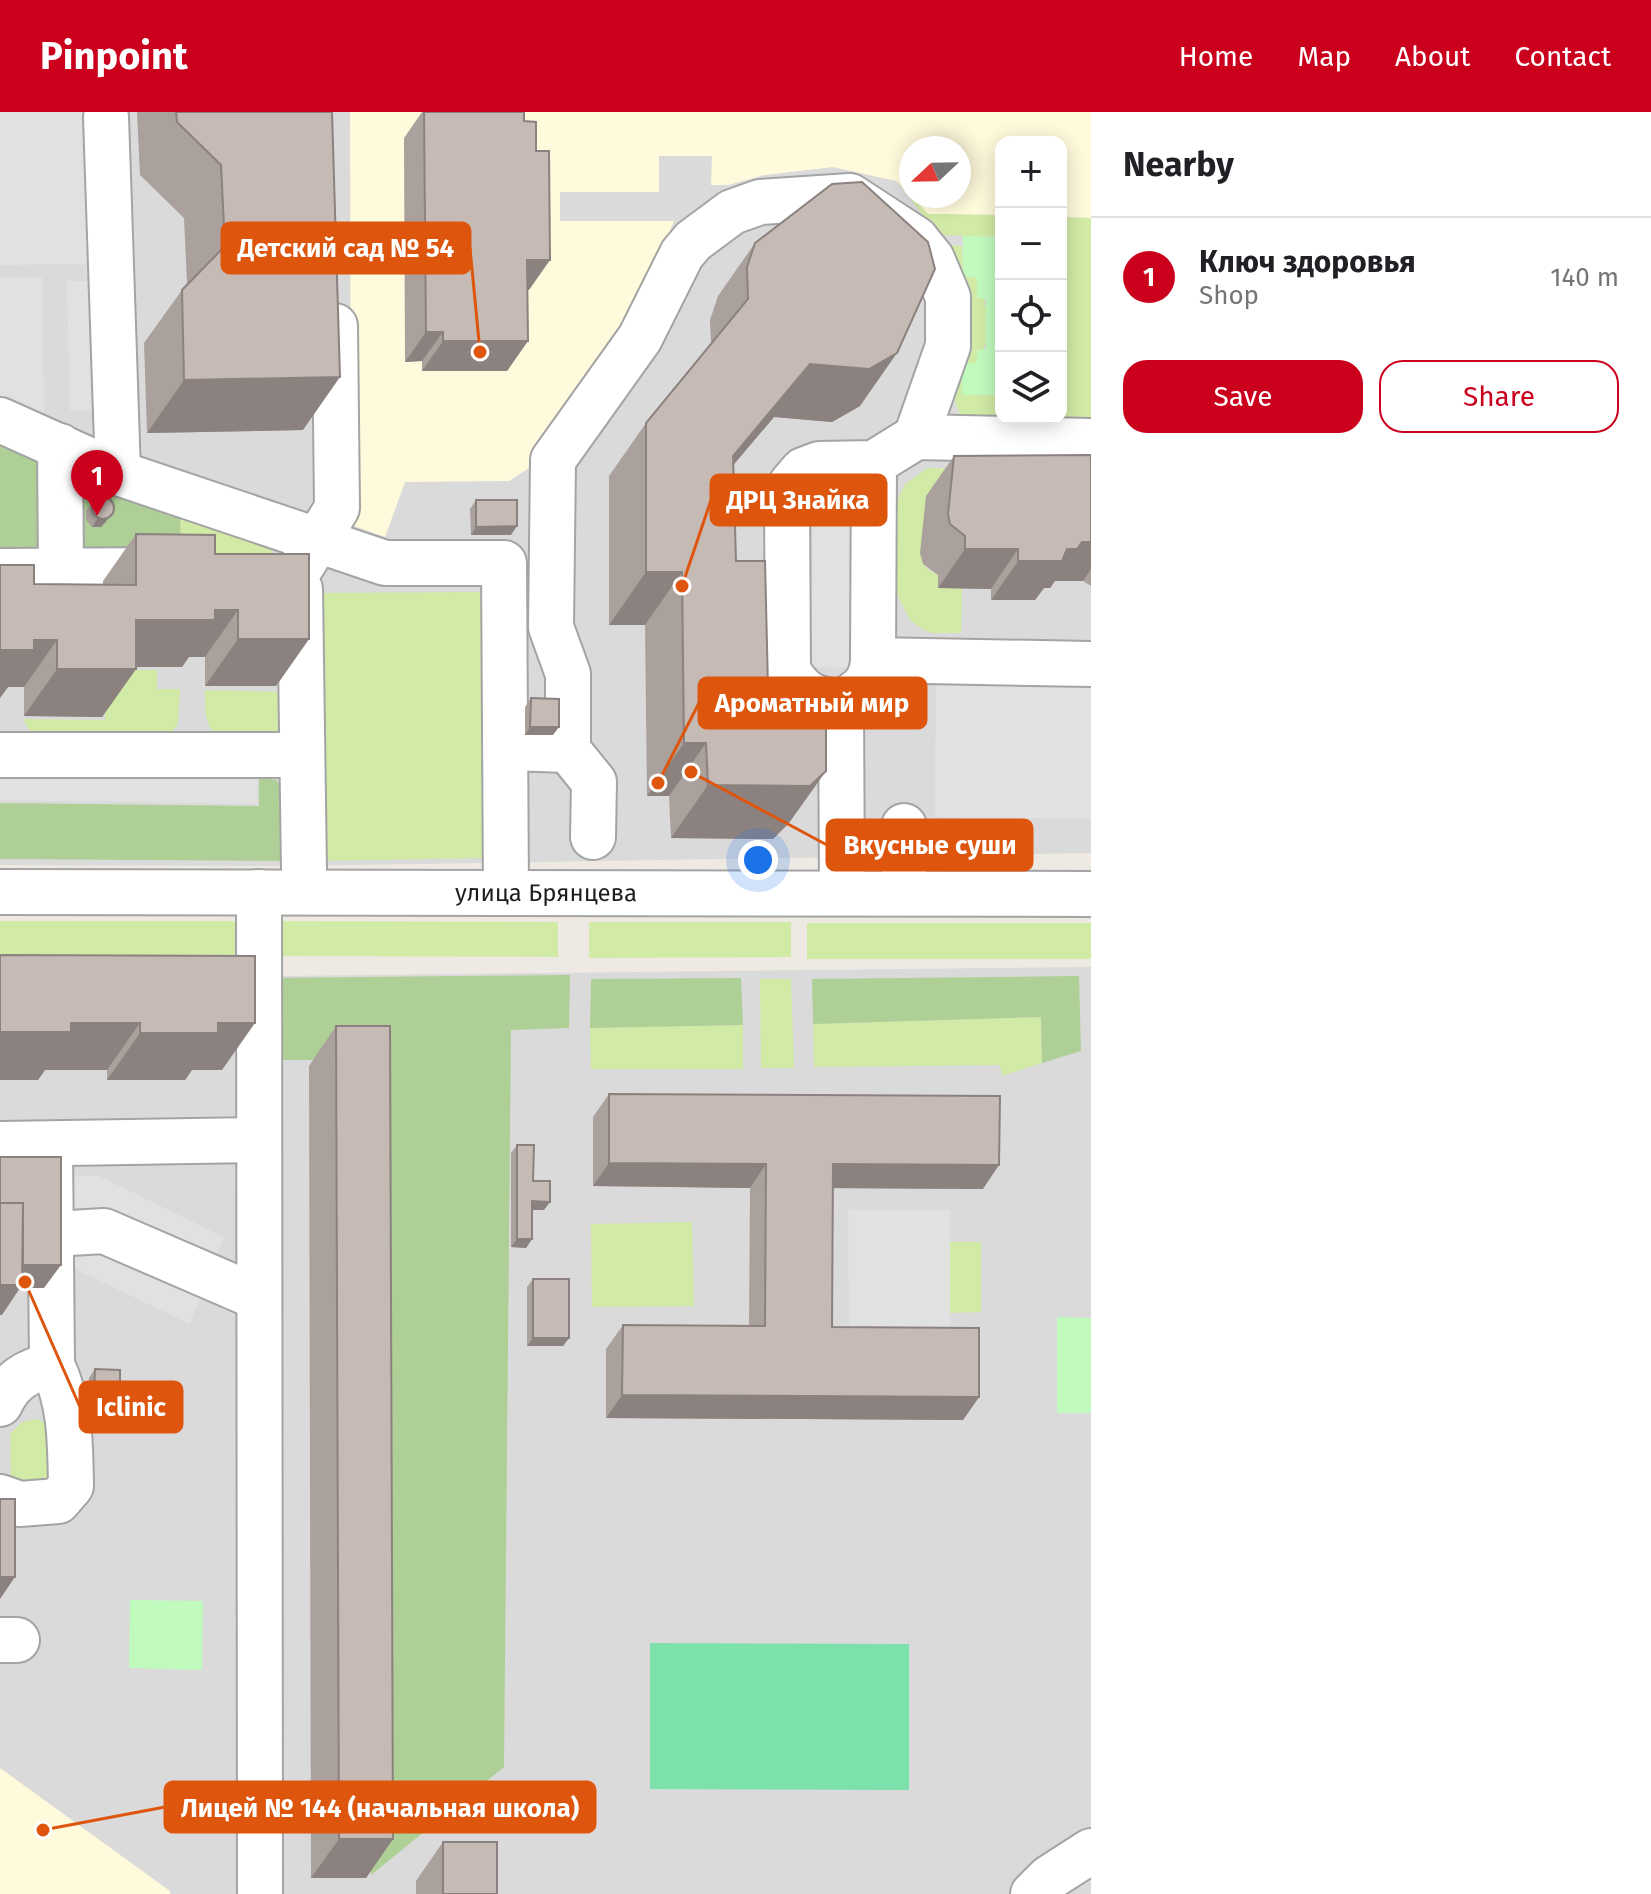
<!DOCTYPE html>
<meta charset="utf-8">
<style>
body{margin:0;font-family:"Fira Sans",sans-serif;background:#f2f2f2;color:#202124}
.controls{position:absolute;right:24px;top:24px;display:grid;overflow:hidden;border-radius:16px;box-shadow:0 4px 20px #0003}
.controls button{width:72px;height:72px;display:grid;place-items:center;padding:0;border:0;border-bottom:2px solid #e0e0e0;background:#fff;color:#202124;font:40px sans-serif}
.compass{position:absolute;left:899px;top:24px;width:72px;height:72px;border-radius:50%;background:#fff;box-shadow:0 4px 20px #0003;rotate:248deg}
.you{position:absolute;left:758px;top:748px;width:28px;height:28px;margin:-20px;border:6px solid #fff;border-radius:50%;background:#1a73e8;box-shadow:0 0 0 12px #1a73e833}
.badge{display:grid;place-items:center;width:52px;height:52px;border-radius:50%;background:#ca001c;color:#fff;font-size:26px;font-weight:700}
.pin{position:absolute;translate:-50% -66px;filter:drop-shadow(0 2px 4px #0008)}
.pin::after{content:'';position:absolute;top:42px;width:28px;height:24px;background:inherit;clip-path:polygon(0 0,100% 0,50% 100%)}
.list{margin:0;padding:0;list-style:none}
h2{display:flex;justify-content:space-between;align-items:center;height:104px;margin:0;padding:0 32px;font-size:34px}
h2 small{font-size:26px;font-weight:400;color:#757577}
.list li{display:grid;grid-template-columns:52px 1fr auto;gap:24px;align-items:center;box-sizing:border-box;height:120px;padding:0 32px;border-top:2px solid #e0e0e0}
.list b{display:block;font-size:30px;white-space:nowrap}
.list p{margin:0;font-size:26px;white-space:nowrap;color:#757577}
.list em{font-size:26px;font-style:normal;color:#757577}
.actions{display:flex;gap:16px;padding:24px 32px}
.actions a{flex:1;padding:18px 0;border:2px solid #ca001c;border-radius:24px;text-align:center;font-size:28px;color:#ca001c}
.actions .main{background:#ca001c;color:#fff}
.icon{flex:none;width:44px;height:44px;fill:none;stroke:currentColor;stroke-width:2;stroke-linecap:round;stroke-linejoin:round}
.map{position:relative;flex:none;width:1091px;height:1782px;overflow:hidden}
header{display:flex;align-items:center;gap:48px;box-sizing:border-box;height:112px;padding:0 40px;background:#ca001c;color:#fff}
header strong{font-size:38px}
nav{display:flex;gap:44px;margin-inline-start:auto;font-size:28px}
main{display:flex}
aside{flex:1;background:#fff}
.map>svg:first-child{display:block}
.residential{fill:#dbdada}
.education{fill:#fffadb;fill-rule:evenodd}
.grass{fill:#d1eba6}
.forest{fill:#aecf95}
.park{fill:#c0fbbd}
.pitch{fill:#7de1ac}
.parking{fill:#e1e1e1}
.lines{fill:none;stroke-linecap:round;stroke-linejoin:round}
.minor-casing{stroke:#a4a4a4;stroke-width:48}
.minor{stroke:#fff;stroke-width:44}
.wall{fill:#aaa09c}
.shaded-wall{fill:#8b827f}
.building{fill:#c6bab5;stroke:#8b827f;stroke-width:2}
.labels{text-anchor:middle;stroke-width:6;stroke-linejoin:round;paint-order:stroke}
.street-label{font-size:24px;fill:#1d1d1d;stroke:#fff}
.leader{fill:none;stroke:#de560d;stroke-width:3}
.callout-dot{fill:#de560d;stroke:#fff;stroke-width:3}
.callout{fill:#de560d;stroke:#de560d;stroke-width:3}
.callout-label{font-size:26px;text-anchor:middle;font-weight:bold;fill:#fff}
</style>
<header>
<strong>Pinpoint</strong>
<nav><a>Home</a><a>Map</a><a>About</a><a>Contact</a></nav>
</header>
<main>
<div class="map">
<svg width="1091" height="1782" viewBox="0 0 1091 1782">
<rect width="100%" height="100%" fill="#eee9e2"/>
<g class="residential">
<path d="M0,0H559L658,79L659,44H713L712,73H728L764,63L833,55L897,69L928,102L1001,103V306H1061V105L1091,106V741L292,754L0,753Z"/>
<path d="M1091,855V1782H0V867Z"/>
</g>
<g class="education">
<path d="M350,0H1091V106L1061,105V30H1001V103L928,102L896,69L833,55L764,63L728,73H711L712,44H659V80H560V109H674L638,198L529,356L509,369L405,370L385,425L351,413ZM911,36H959V84H911Z"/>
<path d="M0,1656L170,1779V1782H0Z"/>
</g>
<g class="grass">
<path d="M897,69L928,102L1001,103V125L938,123Z"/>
<path d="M1061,105L1091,106V316L962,308L952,281L954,267H962V282L1001,283V306H1061Z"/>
<path d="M942,132L962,134L963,164L977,165C988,193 993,225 977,252H956Z"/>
<path d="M928,356L981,357L926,384L923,452L930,459L962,476L961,521H931L921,516L910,508L896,480L897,389L905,372Z"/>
<path d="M180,391L275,435L268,447L181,448Z"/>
<path d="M485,480L486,746L315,749L313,481Z"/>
<path d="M106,558H157V577H180L178,612L170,622L31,621L23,607L105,608Z"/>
<path d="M205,578L283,580L281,623L219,627C204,613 205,597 205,578Z"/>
<path d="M0,809H240L241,845H0Z"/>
<path d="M274,809L558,810V845L274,844Z"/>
<path d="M589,810H791V845L589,846Z"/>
<rect x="807" y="811" width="284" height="36"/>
<path d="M760,867H791L794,956H761Z"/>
<path d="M1041,905L1042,951L1002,964L1000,953L814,955L813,912Z"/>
<path d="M743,913V957H591L590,916Z"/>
<path d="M692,1110L694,1194L592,1195L591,1112Z"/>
<path d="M950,1130H981V1200L950,1201Z"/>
<path d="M38,1307L48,1313L53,1352L49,1367L33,1376L11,1371L10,1322L22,1310Z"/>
</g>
<g class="forest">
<path d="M0,323L180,391L181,448L0,449Z"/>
<path d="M259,666L276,668L282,675L286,749L0,747V691L259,694Z"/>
<path d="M570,863L569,916L511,918L504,1655L371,1763L370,948H271L267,866Z"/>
<path d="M1079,864L1081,939L1042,951L1041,905L813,912L812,867Z"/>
<path d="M741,866L743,913L590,916L591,867Z"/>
</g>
<g class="park">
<path d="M963,124L1001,125V283H962V252L977,251V238L986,237V187L977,186V165L963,164Z"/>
<path d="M1057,1205L1091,1206V1301H1057Z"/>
<path d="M130,1488L203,1489L202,1558L129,1556Z"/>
</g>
<path class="pitch" d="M650,1531L909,1532V1678L650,1677Z"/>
<g class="parking">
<path d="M0,0H92L94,152L0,153Z"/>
<path d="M42,165L44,306L0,286V166Z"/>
<path d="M67,169H93L96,298L70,299Z"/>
<path d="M813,412L866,413L863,556L810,555Z"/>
<path d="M936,556L1091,558V707L935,705Z"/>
<path d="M0,663L257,666V692L0,688Z"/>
<path d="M59,1063L99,1064L224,1125L190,1212L60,1150Z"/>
<path d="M848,1098H950V1222H849Z"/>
</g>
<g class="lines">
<g class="minor-casing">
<g id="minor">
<path d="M106,5L118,361"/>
<path d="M0,308L118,361L385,451H504L506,780"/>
<path d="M60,334L61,458"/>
<path d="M303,452L337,396L335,214"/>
<path d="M0,459L172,458"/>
<path d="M300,477L304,759"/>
<path d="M873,548L874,351"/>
<path d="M841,590C860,579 872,571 873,548L1091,552"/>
<path d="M506,636L568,638V562L551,515L553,348L640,226L682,142L693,129L732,100L760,90L850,84L916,127L932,147L948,185V234L916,325"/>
<path d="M568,638L594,670L593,725"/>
<path d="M0,643H302"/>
<path d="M904,714V781"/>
<path id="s1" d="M0,780L1091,782"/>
<path d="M259,780L260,1782"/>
<path d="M842,781L841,590C814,588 802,582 788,558L787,388L791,372L803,358L819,352L874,351L916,325L1091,329"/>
<path d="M0,1032L259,1028"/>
<path d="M53,1122L104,1119L259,1186"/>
<path d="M0,1292C11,1268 27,1259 52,1253"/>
<path d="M0,1385L20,1392L58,1389L71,1374C70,1330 71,1293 52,1253L50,1033"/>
<path d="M0,1528H17"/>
<path d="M1033,1782L1049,1766L1091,1739"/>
</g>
</g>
<use href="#minor" class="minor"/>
</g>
<g class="wall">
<path d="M137,0H332L303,318L147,321L144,231L182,178L187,172L184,106L140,63Z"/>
<path d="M422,0H524V9L536,39L529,178H527L528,229L507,259H422V249L405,250L404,26Z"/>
<path d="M755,131L860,294L832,310L774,305L734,352L736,449L768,575L789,711L773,727L671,726L669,684H647L645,513H609V364L646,311L711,232L710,208L718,184Z"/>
<path d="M1091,343V474L1083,469H1055L1050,476H1044L1035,488H991V477L938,476V463L923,452L920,441L926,384L954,344Z"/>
<path d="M476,388L511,423H471L470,397Z"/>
<path d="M92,391L107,409L101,415H92L86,408V399Z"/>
<path d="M136,422L215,442L309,527L276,574H205V545H189L182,555H136V557L102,605L24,604V575H8L0,586V453L34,472H103V469Z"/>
<path d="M531,586L553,623H525V595Z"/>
<path d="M0,843L255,844L222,958H192L185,968H107V958H45L38,968H0Z"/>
<path d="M336,914L393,1727L366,1766H311L309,954Z"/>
<path d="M609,982L983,1077L833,1076L832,1215L979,1285L963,1308L606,1306V1237L623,1213L749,1214L750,1076L593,1074V1005Z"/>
<path d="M517,1033L533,1069L544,1098H532V1127L526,1136L511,1135V1041Z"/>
<path d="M533,1167L569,1226L563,1234H527V1175Z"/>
<path d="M95,1257L114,1294L89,1293V1266Z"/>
<path d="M443,1730L497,1782H416V1769Z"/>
</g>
<g class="shaded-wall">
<path d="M527,148H550L529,178H506Z"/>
<path d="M426,220H443L422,249L405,250Z"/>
<path d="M443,229H528L507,259H422Z"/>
<path d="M897,241L860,294L832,310L774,305L696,397L733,344L810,252Z"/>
<path d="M340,265L303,318L147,321L184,268Z"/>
<path d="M113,401L101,415H92L98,406Z"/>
<path d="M517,414L511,423H471L476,415Z"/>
<path d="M1082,430H1091V457L1083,469H1055L1050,476H1044L1035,488H991L1018,449Z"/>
<path d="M965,437H1018L991,477L938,476Z"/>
<path d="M646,460H682L645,513H609Z"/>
<path d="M215,498H238L205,545H189L182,555H103L136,508Z"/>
<path d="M238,527H309L276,574H205Z"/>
<path d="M34,528H57L24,575H8L0,586V538Z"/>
<path d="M57,557H136L102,605L24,604Z"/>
<path d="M530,615H559L553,623H525Z"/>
<path d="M684,631H706L669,684H647Z"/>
<path d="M826,659L789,711L773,727L671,726L708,673Z"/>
<path d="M71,911H140L107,958H45L38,968H0V920Z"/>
<path d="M218,911H255L222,958H192L185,968H107L140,921Z"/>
<path d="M609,1051L766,1052L750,1076L593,1074Z"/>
<path d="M833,1052L999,1053L983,1077L817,1076Z"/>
<path d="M532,1089L550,1090L544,1098H527Z"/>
<path d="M517,1127H532L526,1136L511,1135Z"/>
<path d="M18,1153H61L44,1176H20L2,1203H0V1173Z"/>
<path d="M533,1226H569L563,1234H527Z"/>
<path d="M622,1283L979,1285L963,1308L606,1306Z"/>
<path d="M94,1284L120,1285L114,1294L89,1293Z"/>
<path d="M0,1465H15L0,1487Z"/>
<path d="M339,1727H393L366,1766H311Z"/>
</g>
<g class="building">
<path d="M176,0H332L340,265L184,268L182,178L225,134L221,53L177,10Z"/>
<path d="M424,0H524V9L536,10V39H549L550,148H527L528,229H443V220H426Z"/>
<path d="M862,70L928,130L935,157L897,241L869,257L810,252L733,344L736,449H765L768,575H826V659L810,674L708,673L706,631H684L682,460H646V311L748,187L747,155L755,131L832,72Z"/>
<path d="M1091,343V430H1082L1077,437H1067L1062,449H1018V437H965V424L950,412L948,402L954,344Z"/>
<circle cx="103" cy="396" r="11"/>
<path d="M476,388H517V414L476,415Z"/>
<path d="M136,422L215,423V442H309V527H238V498H215V508H136V557H57V528H34V538H0V453H34V472L136,473Z"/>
<path d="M531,586L559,587V615H530Z"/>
<path d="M0,843L255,844V911H218V921H140V911H71V920H0Z"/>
<path d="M336,914H390L393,1727H339Z"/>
<path d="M609,982L1000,984L999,1053L833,1052L832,1215L979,1216V1285L622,1283L623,1213L765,1214L766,1052L609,1051Z"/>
<path d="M517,1033H534L533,1069H550V1090L532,1089V1127H517Z"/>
<path d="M0,1045H61V1153H23V1091H0Z"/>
<path d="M0,1091H23L22,1173H0Z"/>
<rect x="533" y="1167" width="36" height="59"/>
<path d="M95,1257L120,1258V1285L94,1284Z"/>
<rect x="0" y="1387" width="15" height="78"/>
<rect x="443" y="1730" width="54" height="52"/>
</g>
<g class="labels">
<g class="street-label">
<text dy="8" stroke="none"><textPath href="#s1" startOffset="546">улица Брянцева</textPath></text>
</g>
</g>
<path class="leader" d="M480 240L470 136M682 474L711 388M658 671L699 591M691 660L827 733M25 1170L80 1295M43 1718L165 1695"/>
<g class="callout-dot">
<circle cx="480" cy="240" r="8"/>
<circle cx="682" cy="474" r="8"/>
<circle cx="658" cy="671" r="8"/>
<circle cx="691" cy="660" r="8"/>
<circle cx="25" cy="1170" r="8"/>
<circle cx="43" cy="1718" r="8"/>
</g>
<g class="callout">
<rect x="222" y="111" width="248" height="50" rx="8"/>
<rect x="711" y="363" width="175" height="50" rx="8"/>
<rect x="699" y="566" width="227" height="50" rx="8"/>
<rect x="827" y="708" width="205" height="50" rx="8"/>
<rect x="80" y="1270" width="102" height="50" rx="8"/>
<rect x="165" y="1670" width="430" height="50" rx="8"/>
</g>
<g class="callout-label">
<text x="346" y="145">Детский сад № 54</text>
<text x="798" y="397">ДРЦ Знайка</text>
<text x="812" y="600">Ароматный мир</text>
<text x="930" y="742">Вкусные суши</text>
<text x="131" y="1304">Iclinic</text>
<text x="380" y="1705">Лицей № 144 (начальная школа)</text>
</g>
</svg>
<div class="controls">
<button>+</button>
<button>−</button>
<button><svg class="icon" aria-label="locate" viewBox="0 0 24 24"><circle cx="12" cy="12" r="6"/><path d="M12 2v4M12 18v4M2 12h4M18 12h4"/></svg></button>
<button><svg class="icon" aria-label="layers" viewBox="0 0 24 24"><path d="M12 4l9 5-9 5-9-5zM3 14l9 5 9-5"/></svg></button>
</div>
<svg class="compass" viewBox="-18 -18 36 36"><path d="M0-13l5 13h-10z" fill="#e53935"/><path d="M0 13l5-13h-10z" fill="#757577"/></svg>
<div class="you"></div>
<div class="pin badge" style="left:97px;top:404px">1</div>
</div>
<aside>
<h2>Nearby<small></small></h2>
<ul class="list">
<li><span class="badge">1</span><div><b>Ключ здоровья</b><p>Shop</p></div><em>140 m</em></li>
</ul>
<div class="actions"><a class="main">Save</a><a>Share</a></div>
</aside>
</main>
